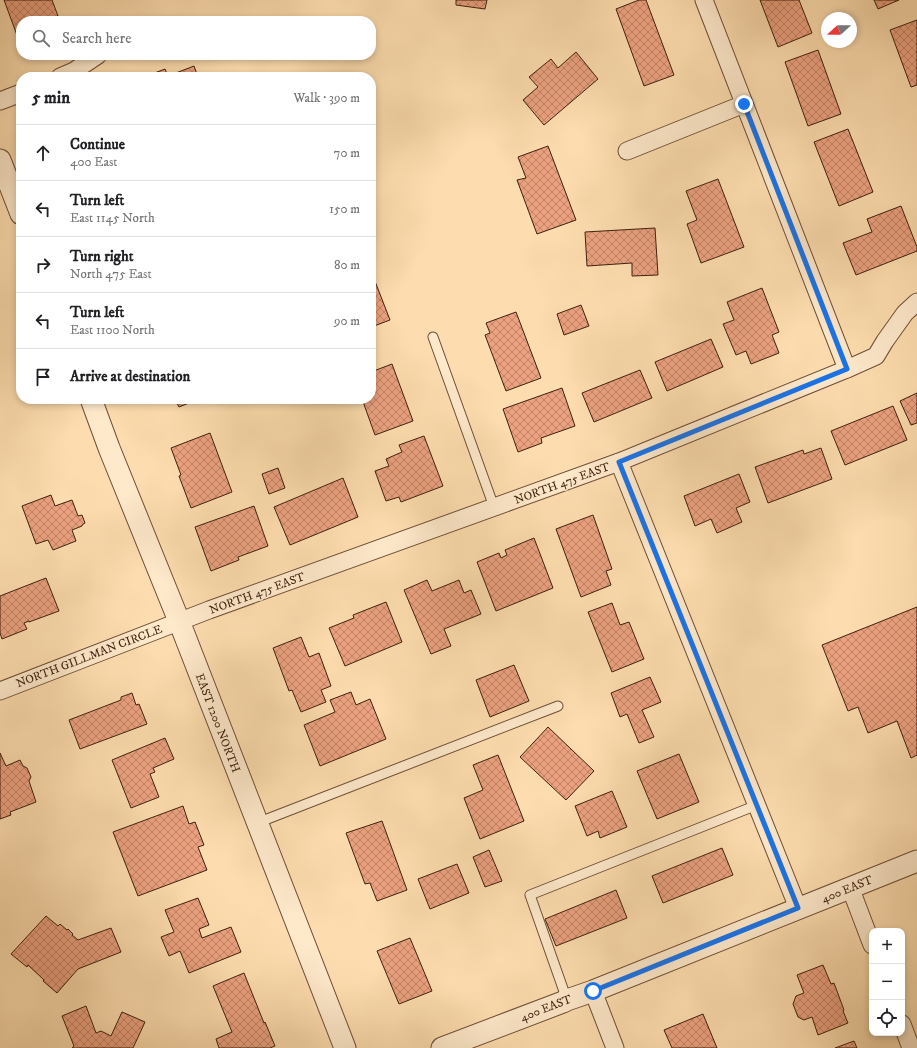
<!DOCTYPE html>
<meta charset="utf-8">
<style>
body{margin:0;font-family:"IM FELL DW Pica",serif;background:#f6f6f6;color:#202124}
.controls{position:absolute;right:12px;bottom:12px;display:grid;overflow:hidden;border-radius:8px;box-shadow:0 2px 6px #0003}
.controls button{width:36px;height:36px;display:grid;place-items:center;padding:0;border:0;border-bottom:1px solid #e0e0e0;background:#fff;color:#202124;font:20px sans-serif}
.compass{position:absolute;left:821px;top:12px;width:36px;height:36px;border-radius:50%;background:#fff;box-shadow:0 2px 6px #0003;rotate:249deg}
.stop{position:absolute;width:12px;height:12px;margin:-9px;border:3px solid #1a73e8;border-radius:50%;background:#fff}
.stop.end{background:#1a73e8;border-color:#fff;box-shadow:0 1px 4px #0008}
.list{margin:0;padding:0;list-style:none}
h2{display:flex;justify-content:space-between;align-items:center;height:52px;margin:0;padding:0 16px;font-size:17px}
h2 small{font-size:13px;font-weight:400;color:#757577}
.list li{display:grid;grid-template-columns:26px 1fr auto;gap:12px;align-items:center;box-sizing:border-box;height:56px;padding:0 16px;border-top:1px solid #e0e0e0}
.list b{display:block;font-size:15px;white-space:nowrap}
.list p{margin:0;font-size:13px;white-space:nowrap;color:#757577}
.list em{font-size:13px;font-style:normal;color:#757577}
.icon{flex:none;width:22px;height:22px;fill:none;stroke:currentColor;stroke-width:2;stroke-linecap:round;stroke-linejoin:round}
.map{position:relative;flex:none;width:917px;height:1048px;overflow:hidden}
.search{position:absolute;background:#fff;box-shadow:0 2px 6px #0003;left:16px;top:16px;width:360px;height:44px;display:flex;align-items:center;gap:10px;box-sizing:border-box;padding:0 14px;border-radius:16px;color:#757577;font-size:15px}
.panel{position:absolute;background:#fff;box-shadow:0 2px 6px #0003;left:16px;top:72px;width:360px;height:332px;border-radius:16px}
.map>svg:first-child{display:block}
.building{fill:url(#building-cross-hatch);stroke:#3e1f0d}
.lines{fill:none;stroke-linecap:round;stroke-linejoin:round}
.service-casing{stroke:#6e4e36;stroke-width:11}
.minor-casing{stroke:#6e4e36;stroke-width:19}
.tertiary-casing{stroke:#6e4e36;stroke-width:23}
.service{stroke:#fee9cb;stroke-width:9}
.minor{stroke:#fee9cb;stroke-width:17}
.tertiary{stroke:#fee9cb;stroke-width:21}
.route{stroke:#1a73e8;stroke-width:5}
.labels{text-anchor:middle;stroke-width:3;stroke-linejoin:round;paint-order:stroke}
.street-label{font-size:12px;fill:#3e1f0d;stroke:#fee9cb}
</style>
<div class="map">
<svg width="917" height="1048" viewBox="0 0 917 1048">
<defs>
<pattern id="building-cross-hatch" width="8" height="8" patternUnits="userSpaceOnUse"><rect width="8" height="8" fill="#eca280"/><path d="M0 0l8 8M0 8l8-8" fill="none" stroke="#c18367"/></pattern>
</defs>
<rect width="100%" height="100%" fill="#fdddaf"/>
<filter id="stains"><feTurbulence type="fractalNoise" baseFrequency=".005" numOctaves="4"/><feColorMatrix values="0 0 0 0 .2 0 0 0 0 .09 0 0 0 0 .02 0 0 0 .5 -.17"/></filter>
<radialGradient id="worn" r=".72"><stop offset=".6" stop-color="#630" stop-opacity="0"/><stop offset="1" stop-color="#630" stop-opacity=".3"/></radialGradient>
<g class="building">
<path d="M4,0H52L58,16L48,20L49,21H21V46Z"/>
<path d="M456,0H487L485,9L456,5Z"/>
<path d="M639,0H646L674,75L644,86L616,9Z"/>
<path d="M760,0H799L812,33L778,47Z"/>
<path d="M874,0H899L878,9Z"/>
<path d="M917,20V85L911,87L890,30Z"/>
<path d="M818,50L841,114L808,126L785,62Z"/>
<path d="M576,52L598,79L544,125L523,100L538,87L529,77L551,59L558,68Z"/>
<path d="M194,66L198,77H144L165,69L168,76Z"/>
<path d="M848,129L873,192L839,206L814,142Z"/>
<path d="M548,146L576,220L537,234L517,180L526,178L518,157Z"/>
<path d="M718,179L744,247L701,263L687,224L697,220L686,191Z"/>
<path d="M901,206L917,247V251L856,275L843,243L872,232L867,219Z"/>
<path d="M655,228L658,275L632,276V263L587,266L585,232Z"/>
<path d="M371,271L390,320L374,326L371,318Z"/>
<path d="M762,288L779,332L772,335L779,353L751,364L746,351L736,355L723,324L734,320L727,302Z"/>
<path d="M581,305L589,326L564,335L557,314Z"/>
<path d="M516,312L541,378L506,391L485,335L490,333L486,323Z"/>
<path d="M711,339L723,367L667,391L655,362Z"/>
<path d="M392,364L413,421L375,435L362,399H371V372Z"/>
<path d="M640,370L652,398L594,422L582,393Z"/>
<path d="M562,388L575,426L541,438L542,443L518,452L503,409Z"/>
<path d="M917,393V423L911,425L900,401Z"/>
<path d="M175,399H199L179,407Z"/>
<path d="M893,406L907,440L845,465L831,431Z"/>
<path d="M210,433L232,492L191,508L179,476L181,475L171,448Z"/>
<path d="M424,436L443,486L401,502L399,497L386,501L375,471L389,466L386,459L402,452L399,445Z"/>
<path d="M821,448L832,479L768,503L755,467L803,450L804,454Z"/>
<path d="M278,468L285,488L269,494L262,474Z"/>
<path d="M739,474L750,502L736,508L742,522L717,533L711,519L695,526L684,496Z"/>
<path d="M343,478L358,517L290,545L274,507Z"/>
<path d="M51,495L55,506L72,500L78,516L82,515L85,523L82,525V526L72,530L76,541L53,550L48,540L36,544L22,506Z"/>
<path d="M254,506L268,546L238,557L239,560L211,571L195,527Z"/>
<path d="M593,515L612,569L606,571L611,585L581,597L556,529Z"/>
<path d="M534,538L553,588L496,611L477,562L499,553L501,558L507,555L505,550Z"/>
<path d="M46,578L59,611L29,622V621L24,623L27,629L2,639L0,633V596Z"/>
<path d="M427,580L432,591L459,580L464,593L471,590L481,614L444,629L451,646L431,654L404,590Z"/>
<path d="M386,602L402,642L345,666L329,628L354,618L353,615Z"/>
<path d="M612,603L620,625L629,622L644,659L612,672L588,612Z"/>
<path d="M917,607V755L911,758L897,721L868,733L858,707L848,711L822,645Z"/>
<path d="M301,637L309,657L319,653L331,686L321,690L326,702L301,712L292,690L289,691L273,648Z"/>
<path d="M514,665L529,701L490,717L476,680Z"/>
<path d="M650,677L661,702L642,710L654,737L639,743L627,714L620,717L611,693Z"/>
<path d="M351,692L356,705L370,699L386,739L320,766L304,725L335,712L330,700Z"/>
<path d="M132,693L136,705L139,704L147,724L80,749L69,720L121,700V697Z"/>
<path d="M548,727L594,771L566,800L520,757Z"/>
<path d="M165,738L174,759L153,768L155,772L150,774L159,797L131,808L112,760Z"/>
<path d="M0,753L6,766L20,760L23,766L27,768L31,777L29,781L36,802L10,812L11,815L0,819Z"/>
<path d="M679,754L699,802L657,819L637,771Z"/>
<path d="M498,755L524,821L480,839L464,798L483,790L473,765Z"/>
<path d="M612,791L627,827L600,838L598,831L587,836L575,806Z"/>
<path d="M183,806L189,824L195,822L204,845L198,847L207,870L138,896L113,832Z"/>
<path d="M382,821L407,890L377,901L370,883L365,884L346,833Z"/>
<path d="M722,848L733,875L663,903L652,876Z"/>
<path d="M489,850L502,881L485,887L473,857Z"/>
<path d="M457,864L469,893L430,909L418,879Z"/>
<path d="M616,890L627,918L556,946L545,919Z"/>
<path d="M198,898L209,925L199,929L202,938L231,927L241,952L189,973L180,951L169,956L161,937L174,932L165,910Z"/>
<path d="M46,916L58,926L60,924L67,930L68,929L73,934L72,935L78,940L111,928L121,952L78,969L57,993L43,981L44,980L28,965L27,967L11,954Z"/>
<path d="M410,938L432,991L399,1004L377,951Z"/>
<path d="M823,965L831,984L834,983L844,1010L843,1011L848,1023L818,1035L812,1017L804,1020L798,1017L793,1004L796,996L804,993L797,975Z"/>
<path d="M244,973L264,1023L265,1022L275,1046L270,1048H219L216,1039L232,1032L213,986Z"/>
<path d="M86,1006L96,1033L101,1031L111,1036L122,1012L145,1022L133,1048H72L74,1046L62,1016Z"/>
<path d="M703,1014L717,1048H672L664,1030Z"/>
<path d="M854,1041L857,1048H835Z"/>
</g>
<g class="lines">
<g class="service-casing">
<g id="service">
<path d="M433,337L494,507"/>
<path d="M257,823L558,706"/>
<path d="M567,1000L530,895L757,805"/>
</g>
</g>
<g class="minor-casing">
<g id="minor">
<path d="M704,0L847,369"/>
<path d="M60,77L74,71L98,55"/>
<path d="M0,101L21,93"/>
<path d="M627,151L744,104"/>
<path d="M619,462L798,908"/>
<path d="M0,691L209,610L619,462L847,369L876,356L885,341L905,313L917,302"/>
<path d="M850,887L872,945"/>
<path d="M593,991L615,1048"/>
<path d="M902,1024L911,1048"/>
</g>
</g>
<g class="tertiary-casing">
<g id="tertiary">
<path d="M0,160L21,214"/>
<path d="M91,399L109,448L179,621L345,1048"/>
<path d="M442,1048L563,1002L567,1000L593,991L917,861"/>
</g>
</g>
<use href="#service" class="service"/>
<use href="#minor" class="minor"/>
<use href="#tertiary" class="tertiary"/>
</g>
<g class="lines">
<path class="route" d="M593,991L798,908L619,462L847,369L744,104"/>
</g>
<g class="labels">
<g class="street-label">
<text transform="translate(562 483) rotate(-20)" y="4">NORTH 475 EAST</text>
<text transform="translate(257 593) rotate(-20)" y="4">NORTH 475 EAST</text>
<text transform="translate(89 656) rotate(-21)" y="4">NORTH GILLMAN CIRCLE</text>
<text transform="translate(218 723) rotate(69)" y="4">EAST 1200 NORTH</text>
<text transform="translate(847 889) rotate(-22)" y="4">400 EAST</text>
<text transform="translate(546 1008) rotate(-21)" y="4">400 EAST</text>
</g>
</g>
<rect width="100%" height="100%" filter="url(#stains)"/>
<rect width="100%" height="100%" fill="url(#worn)"/>
</svg>
<div class="controls">
<button>+</button>
<button>−</button>
<button><svg class="icon" aria-label="locate" viewBox="0 0 24 24"><circle cx="12" cy="12" r="6"/><path d="M12 2v4M12 18v4M2 12h4M18 12h4"/></svg></button>
</div>
<svg class="compass" viewBox="-18 -18 36 36"><path d="M0-13l5 13h-10z" fill="#e53935"/><path d="M0 13l5-13h-10z" fill="#757577"/></svg>
<div class="stop" style="left:593px;top:991px"></div>
<div class="stop end" style="left:744px;top:104px"></div>
<div class="search"><svg class="icon" aria-label="search" viewBox="0 0 24 24"><circle cx="10" cy="10" r="6"/><path d="M15 15l6 6"/></svg>Search here</div>
<section class="panel">
<h2>5 min<small>Walk · 390 m</small></h2>
<ul class="list">
<li><svg class="icon" aria-label="ahead" viewBox="0 0 24 24"><path d="M12 20V5M6 11l6-6 6 6"/></svg><div><b>Continue</b><p>400 East</p></div><em>70 m</em></li>
<li><svg class="icon" aria-label="left" viewBox="0 0 24 24"><path d="M17 20v-9H6M10 6l-5 5 5 5"/></svg><div><b>Turn left</b><p>East 1145 North</p></div><em>150 m</em></li>
<li><svg class="icon" aria-label="right" viewBox="0 0 24 24"><path d="M7 20v-9h11M14 6l5 5-5 5"/></svg><div><b>Turn right</b><p>North 475 East</p></div><em>80 m</em></li>
<li><svg class="icon" aria-label="left" viewBox="0 0 24 24"><path d="M17 20v-9H6M10 6l-5 5 5 5"/></svg><div><b>Turn left</b><p>East 1100 North</p></div><em>90 m</em></li>
<li><svg class="icon" aria-label="arrive" viewBox="0 0 24 24"><path d="M6 21V4h12l-3 4 3 4H6"/></svg><div><b>Arrive at destination</b></div></li>
</ul>
</section>
</div>
